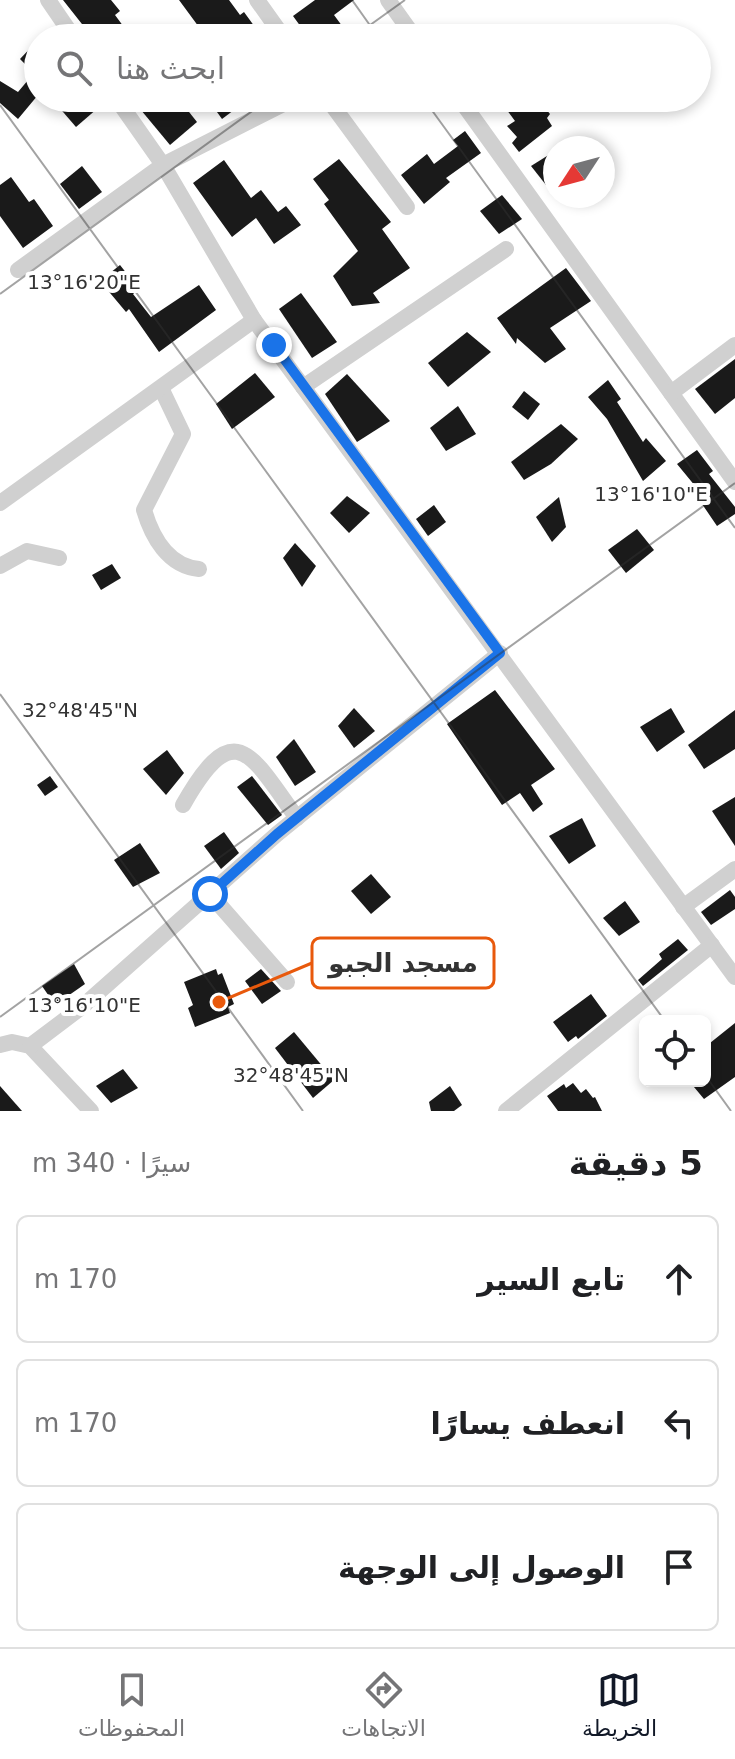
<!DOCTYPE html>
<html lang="ar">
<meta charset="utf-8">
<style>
body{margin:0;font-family:"DejaVu Sans","Noto Naskh Arabic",sans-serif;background:#f2f2f2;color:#202124;direction:rtl}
.controls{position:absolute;right:24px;bottom:24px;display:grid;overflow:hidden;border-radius:12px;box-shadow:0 4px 12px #0003}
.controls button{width:72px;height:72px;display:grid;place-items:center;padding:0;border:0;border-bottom:2px solid #e0e0e0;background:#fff;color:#202124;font:40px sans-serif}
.compass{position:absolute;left:543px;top:136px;width:72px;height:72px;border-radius:50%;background:#fff;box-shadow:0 4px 12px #0003;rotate:234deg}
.stop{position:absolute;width:24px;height:24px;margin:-18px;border:6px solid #1a73e8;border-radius:50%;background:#fff}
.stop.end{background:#1a73e8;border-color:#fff;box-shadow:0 2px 8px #0008}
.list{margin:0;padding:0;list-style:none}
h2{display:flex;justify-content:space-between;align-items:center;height:104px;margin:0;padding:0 32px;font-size:34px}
h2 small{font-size:26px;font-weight:400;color:#757577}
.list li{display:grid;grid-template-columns:52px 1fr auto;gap:24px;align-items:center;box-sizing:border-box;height:128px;margin:0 16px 16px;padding:0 16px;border:2px solid #e0e0e0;border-radius:12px}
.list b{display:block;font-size:30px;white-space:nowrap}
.list em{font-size:26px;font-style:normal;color:#757577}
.icon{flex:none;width:44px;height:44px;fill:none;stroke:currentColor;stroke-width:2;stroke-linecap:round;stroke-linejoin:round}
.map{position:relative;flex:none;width:735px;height:1111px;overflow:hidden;direction:ltr}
.search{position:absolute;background:#fff;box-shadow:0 4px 12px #0003;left:24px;right:24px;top:24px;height:88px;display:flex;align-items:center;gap:20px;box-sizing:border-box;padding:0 28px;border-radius:44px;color:#757577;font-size:30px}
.sheet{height:536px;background:#fff}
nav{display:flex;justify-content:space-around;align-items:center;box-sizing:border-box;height:112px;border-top:2px solid #e0e0e0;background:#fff;font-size:22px;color:#757577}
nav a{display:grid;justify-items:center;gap:4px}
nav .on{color:#111827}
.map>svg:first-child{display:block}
.building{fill:#1a1a1a}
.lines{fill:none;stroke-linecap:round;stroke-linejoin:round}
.minor{stroke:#d0d0d0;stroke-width:16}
.route{stroke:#1a73e8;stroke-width:10}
.ticks{fill:none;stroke:#333;stroke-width:2;stroke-opacity:0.45}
.ticks-label{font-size:20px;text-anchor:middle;fill:#333;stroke:#fff;stroke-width:8;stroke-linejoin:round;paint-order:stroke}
.leader{fill:none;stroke:#e8590c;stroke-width:3}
.callout-dot{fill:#e8590c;stroke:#fff;stroke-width:3}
.callout{fill:#fff;stroke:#e8590c;stroke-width:3}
.callout-label{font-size:26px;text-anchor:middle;font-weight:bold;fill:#333}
</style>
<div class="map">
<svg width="735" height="1111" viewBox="0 0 735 1111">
<rect width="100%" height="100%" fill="#fff"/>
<g class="building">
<path d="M63,0H111L120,11L115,15L132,38H93Z"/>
<path d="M179,0H229L240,15L244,12L263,38H207Z"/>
<path d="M315,0H354L334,15L351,38H302L296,30L301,27L293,16Z"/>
<path d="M38,40V95L18,119L0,103V81L18,92L34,73L20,59Z"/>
<path d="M51,98H90L98,108L76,127Z"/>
<path d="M131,98H178L197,122L170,145Z"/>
<path d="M207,98H250L222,119Z"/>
<path d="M498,98H537L550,114L547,118L552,126L519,152L512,143L517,137L507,126L515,121Z"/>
<path d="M465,131L481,153L446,178L450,182L424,204L401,175L427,154L434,164L458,146L453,140Z"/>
<path d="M555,151V179L546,185L531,166Z"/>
<path d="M339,159L391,222L382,229L410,268L373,293L380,303L352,306L333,276L358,251L324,204L329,200L313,179Z"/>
<path d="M224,160L251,198L261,190L278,212L286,206L301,225L274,244L256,218L232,237L193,183Z"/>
<path d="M82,166L102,192L79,209L60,184Z"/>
<path d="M11,177L29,202L34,199L53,226L23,248L0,216V185Z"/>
<path d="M502,195L522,219L499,234L480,211Z"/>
<path d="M120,265L139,289L133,294L151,317L199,285L216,310L159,352L129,309L126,312L100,281Z"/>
<path d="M566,268L591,301L550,328L566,349L545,363L517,338L516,344L497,318Z"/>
<path d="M301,293L337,342L312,358L279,309Z"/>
<path d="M467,332L491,352L448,387L428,363Z"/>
<path d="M735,359V398L715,414L695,389Z"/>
<path d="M255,373L275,397L232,429L216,404Z"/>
<path d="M347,374L390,421L357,442L325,394Z"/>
<path d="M608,380L621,399L617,402L643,442L646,438L666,461L643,481L607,419L588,397Z"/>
<path d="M524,391L540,404L528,420L512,407Z"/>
<path d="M458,406L476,434L446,451L430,428Z"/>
<path d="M561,424L578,439L551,464L524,480L511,462Z"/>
<path d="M697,450L713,471L709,474L735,507V514L717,526L700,501L705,498L677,464Z"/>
<path d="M347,496L370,513L349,533L330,513Z"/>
<path d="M559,497L566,527L552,542L536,517Z"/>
<path d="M434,505L446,522L428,536L416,519Z"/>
<path d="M637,529L654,550L626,573L608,550Z"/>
<path d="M295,543L316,566L302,587L283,558Z"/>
<path d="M112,564L121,578L101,590L92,575Z"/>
<path d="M495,690L555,769L531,785L543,804L533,812L520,793L502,805L447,724Z"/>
<path d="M354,708L375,731L354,748L338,726Z"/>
<path d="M671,708L685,732L657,752L640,727Z"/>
<path d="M735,710V749L704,769L688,745Z"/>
<path d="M294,739L316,772L295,786L276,757Z"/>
<path d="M167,750L184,773L166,795L143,769Z"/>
<path d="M50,776L58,787L45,796L37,785Z"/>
<path d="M252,776L282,815L268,825L237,787Z"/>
<path d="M735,797V846L712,811Z"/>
<path d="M582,818L596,846L569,864L549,836Z"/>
<path d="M224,832L239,853L221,869L204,846Z"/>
<path d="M140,843L160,873L133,887L114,860Z"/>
<path d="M371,874L391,897L371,914L351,891Z"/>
<path d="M730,890L735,897V909L711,925L701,912Z"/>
<path d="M625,901L640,922L619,936L603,918Z"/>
<path d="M678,939L688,950L643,986L638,980L662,959L659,954Z"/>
<path d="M74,964L85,984L55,1005L42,986Z"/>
<path d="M216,969L218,975L222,973L234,1004L228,1007L230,1013L195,1027L188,1008L193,1005L184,982Z"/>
<path d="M261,969L281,991L262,1004L245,981Z"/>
<path d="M591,994L607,1016L578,1039L576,1036L568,1042L553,1022Z"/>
<path d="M735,1023V1077L704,1099L689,1081H705V1047Z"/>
<path d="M294,1032L334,1080L313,1098L275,1048Z"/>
<path d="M123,1069L138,1088L111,1103L96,1086Z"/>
<path d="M573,1083L581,1093L586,1089L593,1098L595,1097L602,1111H558L547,1096L564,1084L566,1088Z"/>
<path d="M0,1086L22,1111H0Z"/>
<path d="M450,1086L462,1105L454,1111H431L429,1102Z"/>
</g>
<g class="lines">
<g class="minor">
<path d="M48,0L74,38"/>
<path d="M257,0L284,38"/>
<path d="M388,0L415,38"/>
<path d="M116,98L163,165L254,320L735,977"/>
<path d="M327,98L407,207"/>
<path d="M459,98L735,482"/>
<path d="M18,270L163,165L295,98"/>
<path d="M303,387L506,249"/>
<path d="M161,388L183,434L144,510C152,537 168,566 199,569"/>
<path d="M671,393L735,345"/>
<path d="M0,503L254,320"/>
<path d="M0,566L27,551L59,558"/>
<path d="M183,805C235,713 251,755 297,818"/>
<path d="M210,894L287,982"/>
<path d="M683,907L735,869"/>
<path d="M0,1045L12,1042L30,1046L91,1111"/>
<path d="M30,1046L83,1006L277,834L500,653"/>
<path d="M506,1111L712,945"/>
</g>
</g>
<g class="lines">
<path class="route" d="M210,894L277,834L500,653L274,345"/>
</g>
<path class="ticks" d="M352,0L379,38M352,38L405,0M423,98L735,528M0,105L665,1021M0,294L270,98M0,694L303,1111M0,1017L735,483M705,1075L731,1111"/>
<g class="ticks-label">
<text x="84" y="289">13°16'20"E</text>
<text x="651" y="501">13°16'10"E</text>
<text x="80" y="717">32°48'45"N</text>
<text x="84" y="1012">13°16'10"E</text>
<text x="291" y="1082">32°48'45"N</text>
</g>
<path class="leader" d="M219 1002L312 963"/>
<circle class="callout-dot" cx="219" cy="1002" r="8"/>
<rect class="callout" x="312" y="938" width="182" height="50" rx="8"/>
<g class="callout-label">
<text x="403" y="972">مسجد الجبو</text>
</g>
</svg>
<div class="controls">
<button><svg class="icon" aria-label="locate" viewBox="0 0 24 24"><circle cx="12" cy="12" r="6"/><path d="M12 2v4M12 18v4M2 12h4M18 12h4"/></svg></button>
</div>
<svg class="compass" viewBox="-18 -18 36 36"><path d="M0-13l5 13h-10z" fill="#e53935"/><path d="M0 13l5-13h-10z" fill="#757577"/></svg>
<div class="stop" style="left:210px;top:894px"></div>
<div class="stop end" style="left:274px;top:345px"></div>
<div class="search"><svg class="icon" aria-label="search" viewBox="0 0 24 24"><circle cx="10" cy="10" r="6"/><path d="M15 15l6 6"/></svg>ابحث هنا</div>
</div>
<section class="sheet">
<h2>5 دقيقة<small>سيرًا · 340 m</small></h2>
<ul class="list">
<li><svg class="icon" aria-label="ahead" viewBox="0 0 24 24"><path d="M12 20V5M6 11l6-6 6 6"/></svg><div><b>تابع السير</b></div><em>170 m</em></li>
<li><svg class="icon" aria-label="left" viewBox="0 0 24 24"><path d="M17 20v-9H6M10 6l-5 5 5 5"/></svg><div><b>انعطف يسارًا</b></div><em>170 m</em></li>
<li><svg class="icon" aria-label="arrive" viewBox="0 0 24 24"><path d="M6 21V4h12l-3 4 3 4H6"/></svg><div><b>الوصول إلى الوجهة</b></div></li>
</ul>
</section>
<nav>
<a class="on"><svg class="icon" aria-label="map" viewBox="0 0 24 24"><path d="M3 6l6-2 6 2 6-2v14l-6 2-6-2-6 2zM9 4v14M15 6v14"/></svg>الخريطة</a>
<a><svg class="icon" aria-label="directions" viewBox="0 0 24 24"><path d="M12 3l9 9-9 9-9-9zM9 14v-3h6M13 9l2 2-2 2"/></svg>الاتجاهات</a>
<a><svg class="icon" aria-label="saved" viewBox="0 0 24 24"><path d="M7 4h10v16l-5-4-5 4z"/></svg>المحفوظات</a>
</nav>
